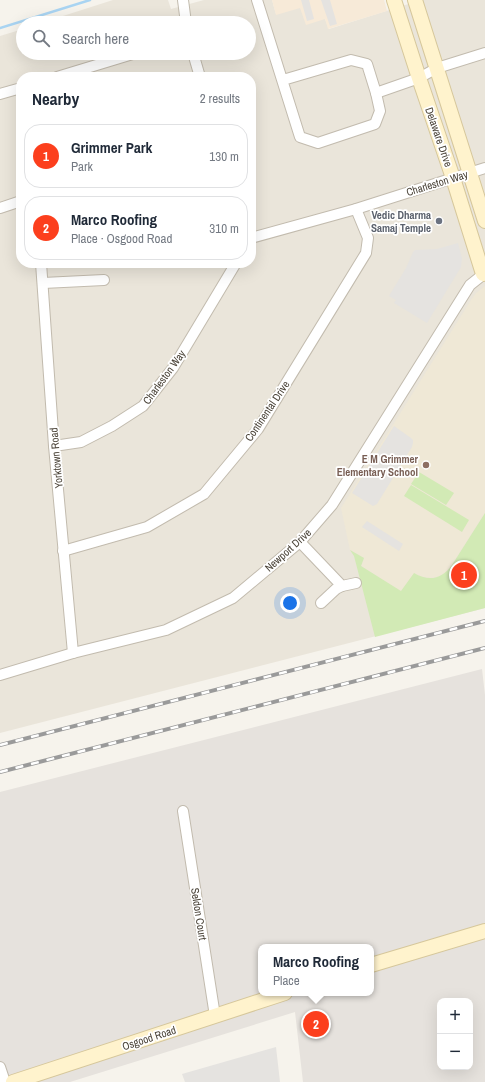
<!DOCTYPE html>
<meta charset="utf-8">
<style>
body{margin:0;font-family:"Archivo Narrow",sans-serif;background:#f2f2f3;color:#1f2937}
.controls{position:absolute;right:12px;bottom:12px;display:grid;overflow:hidden;border-radius:8px;box-shadow:0 4px 16px #0002}
.controls button{width:36px;height:36px;display:grid;place-items:center;padding:0;border:0;border-bottom:1px solid #e0e1e3;background:#fff;color:#1f2937;font:20px sans-serif}
.you{position:absolute;left:290px;top:603px;width:14px;height:14px;margin:-10px;border:3px solid #fff;border-radius:50%;background:#1a73e8;box-shadow:0 0 0 6px #1a73e833}
.badge{display:grid;place-items:center;width:26px;height:26px;border-radius:50%;background:#fc3f1d;color:#fff;font-size:13px;font-weight:700}
.pin{position:absolute;translate:-50% -50%;border:2px solid #fff;box-shadow:0 1px 4px #0006}
.popup{position:absolute;left:258px;top:944px;width:116px;height:52px;box-sizing:border-box;display:grid;place-content:center;border-radius:8px;background:#fff;filter:drop-shadow(0 1px 3px #0005);font-size:13px;white-space:nowrap;color:#747a83}
.popup b{font-size:15px;color:#1f2937}
.popup::after{content:'';position:absolute;left:50%;top:100%;margin-left:-8px;border:8px solid transparent;border-top-color:#fff}
.list{margin:0;padding:0;list-style:none}
h2{display:flex;justify-content:space-between;align-items:center;height:52px;margin:0;padding:0 16px;font-size:17px}
h2 small{font-size:13px;font-weight:400;color:#747a83}
.list li{display:grid;grid-template-columns:26px 1fr auto;gap:12px;align-items:center;box-sizing:border-box;height:64px;margin:0 8px 8px;padding:0 8px;border:1px solid #e0e1e3;border-radius:16px}
.list b{display:block;font-size:15px;white-space:nowrap}
.list p{margin:0;font-size:13px;white-space:nowrap;color:#747a83}
.list em{font-size:13px;font-style:normal;color:#747a83}
.icon{flex:none;width:22px;height:22px;fill:none;stroke:currentColor;stroke-width:2;stroke-linecap:round;stroke-linejoin:round}
.map{position:relative;flex:none;width:485px;height:1082px;overflow:hidden}
.search{position:absolute;background:#fff;box-shadow:0 4px 16px #0002;left:16px;top:16px;width:240px;height:44px;display:flex;align-items:center;gap:10px;box-sizing:border-box;padding:0 14px;border-radius:22px;color:#747a83;font-size:15px}
.panel{position:absolute;background:#fff;box-shadow:0 4px 16px #0002;left:16px;top:72px;width:240px;height:196px;border-radius:16px}
.map>svg:first-child{display:block}
.residential{fill:#eae5da;fill-rule:evenodd}
.commercial{fill:#f7ead8}
.industrial{fill:#e6e2dd;fill-rule:evenodd}
.education{fill:#efe8d6}
.green{fill:#d2eab5}
.parking{fill:#e5e3e0}
.lines{fill:none;stroke-linecap:round;stroke-linejoin:round}
.stream{stroke:#a9d4f2;stroke-width:2.5}
.street-casing{stroke:#c2bbae;stroke-width:12}
.secondary-casing{stroke:#d6c79b;stroke-width:16}
.street{stroke:#fff;stroke-width:10}
.secondary{stroke:#fff3cd;stroke-width:14}
.rail-casing{stroke:#9a9a9a;stroke-width:4}
.rail{stroke:#fff;stroke-width:2.5;stroke-dasharray:8;stroke-linecap:butt}
.worship-dot{fill:#6b7280;stroke:#fff;stroke-width:1.5}
.education-dot{fill:#8d6e63;stroke:#fff;stroke-width:1.5}
.labels{text-anchor:middle;stroke-width:3.5;stroke-linejoin:round;paint-order:stroke}
.street-label{font-size:11px;fill:#4b4439;stroke:#fff}
.worship-label{font-size:11px;font-weight:bold;fill:#5b616d;stroke:#fff;text-anchor:end}
.education-label{font-size:11px;font-weight:bold;fill:#785e54;stroke:#fff;text-anchor:end}
</style>
<div class="map">
<svg width="485" height="1082" viewBox="0 0 485 1082">
<rect width="100%" height="100%" fill="#f6f3ec"/>
<path class="residential" d="M113,0H168L171,9L204,0H272L276,14L300,7L325,19L329,29L421,0H485V608L0,733V36L23,29V53H249V23H41ZM21,77H251V263H21Z"/>
<path class="commercial" d="M272,0H384L387,11L328,29L325,19L306,25L300,8L276,15Z"/>
<path class="industrial" d="M482,669L485,695V1082H303L295,1012L70,1082H0V792ZM261,947H371V993H261ZM440,1001H470V1067H440Z"/>
<path class="education" d="M485,286V513L452,565L447,572L439,577L430,578L422,577L401,592L361,566L364,558L350,550L341,508L471,300L476,293Z"/>
<g class="green">
<path d="M419,472L454,493L446,505L411,484Z"/>
<path d="M411,485L469,520L462,532L404,496Z"/>
<path d="M485,513V608L375,637L354,556L350,550L364,558L361,566L401,591L414,573C429,582 442,579 452,565Z"/>
</g>
<g class="parking">
<path d="M301,0H309L314,19L307,21Z"/>
<path d="M321,0H330L337,24L330,26Z"/>
<path d="M458,243L462,258L461,267L427,323L394,303L396,300L389,296L406,268L413,252L415,250L437,249Z"/>
<path d="M394,426L411,438L413,440V443L412,447L377,504L373,506L352,493Z"/>
<path d="M367,521L403,544L399,551L362,527Z"/>
<path d="M276,1047L280,1082H185L182,1074Z"/>
</g>
<g class="lines">
<path class="stream" d="M0,28L90,0"/>
<g class="street-casing">
<g id="street">
<path d="M183,0L186,23"/>
<path d="M257,0L300,137L318,143L375,124L380,111L376,93L367,64L351,60L283,80"/>
<path d="M193,53L200,77"/>
<path d="M57,77L136,53"/>
<path d="M376,93L419,78L437,68L485,53"/>
<path d="M0,94L21,88"/>
<path d="M0,208L21,201"/>
<path d="M251,238L356,209L485,168"/>
<path d="M41,263L54,446L73,653"/>
<path d="M43,283L104,280"/>
<path d="M54,446L81,442L112,426L143,406L173,368L236,263"/>
<path d="M300,542L342,586L356,583"/>
<path d="M63,551L147,527L204,494L258,429L366,253L368,238L356,209"/>
<path d="M321,603L336,589L342,586"/>
<path d="M0,675L73,653L166,630L233,598L300,542L332,505L470,285L485,273"/>
<path d="M183,811L215,1016"/>
<path d="M0,1067L5,1082"/>
</g>
</g>
<g class="secondary-casing">
<g id="secondary">
<path d="M394,0L419,78L453,178L483,274"/>
<path d="M415,0L485,221"/>
<path d="M371,965L485,931"/>
<path d="M13,1082L285,993"/>
</g>
</g>
<use href="#street" class="street"/>
<use href="#secondary" class="secondary"/>
<g class="rail-casing">
<g id="rail">
<path d="M0,745L485,621"/>
<path d="M0,772L485,648"/>
</g>
</g>
<use href="#rail" class="rail"/>
</g>
<circle class="worship-dot" cx="439" cy="221" r="4"/>
<circle class="education-dot" cx="426" cy="465" r="4"/>
<g class="labels">
<g class="street-label">
<text transform="translate(439 137) rotate(71)" y="4">Delaware Drive</text>
<text transform="translate(437 183) rotate(-17)" y="4">Charleston Way</text>
<text transform="translate(164 377) rotate(-54)" y="4">Charleston Way</text>
<text transform="translate(267 411) rotate(-56)" y="4">Continental Drive</text>
<text transform="translate(56 458) rotate(-95)" y="4">Yorktown Road</text>
<text transform="translate(288 550) rotate(-42)" y="4">Newport Drive</text>
<text transform="translate(199 914) rotate(81)" y="4">Seldon Court</text>
<text transform="translate(149 1038) rotate(-18)" y="4">Osgood Road</text>
</g>
<g class="worship-label">
<text x="431" y="219">Vedic Dharma<tspan x="431" dy="13">Samaj Temple</tspan></text>
</g>
<g class="education-label">
<text x="418" y="463">E M Grimmer<tspan x="418" dy="13">Elementary School</tspan></text>
</g>
</g>
</svg>
<div class="controls">
<button>+</button>
<button>−</button>
</div>
<div class="you"></div>
<div class="pin badge" style="left:464px;top:575px">1</div>
<div class="pin badge" style="left:316px;top:1024px">2</div>
<div class="popup"><b>Marco Roofing</b>Place</div>
<div class="search"><svg class="icon" aria-label="search" viewBox="0 0 24 24"><circle cx="10" cy="10" r="6"/><path d="M15 15l6 6"/></svg>Search here</div>
<section class="panel">
<h2>Nearby<small>2 results</small></h2>
<ul class="list">
<li><span class="badge">1</span><div><b>Grimmer Park</b><p>Park</p></div><em>130 m</em></li>
<li><span class="badge">2</span><div><b>Marco Roofing</b><p>Place · Osgood Road</p></div><em>310 m</em></li>
</ul>
</section>
</div>
